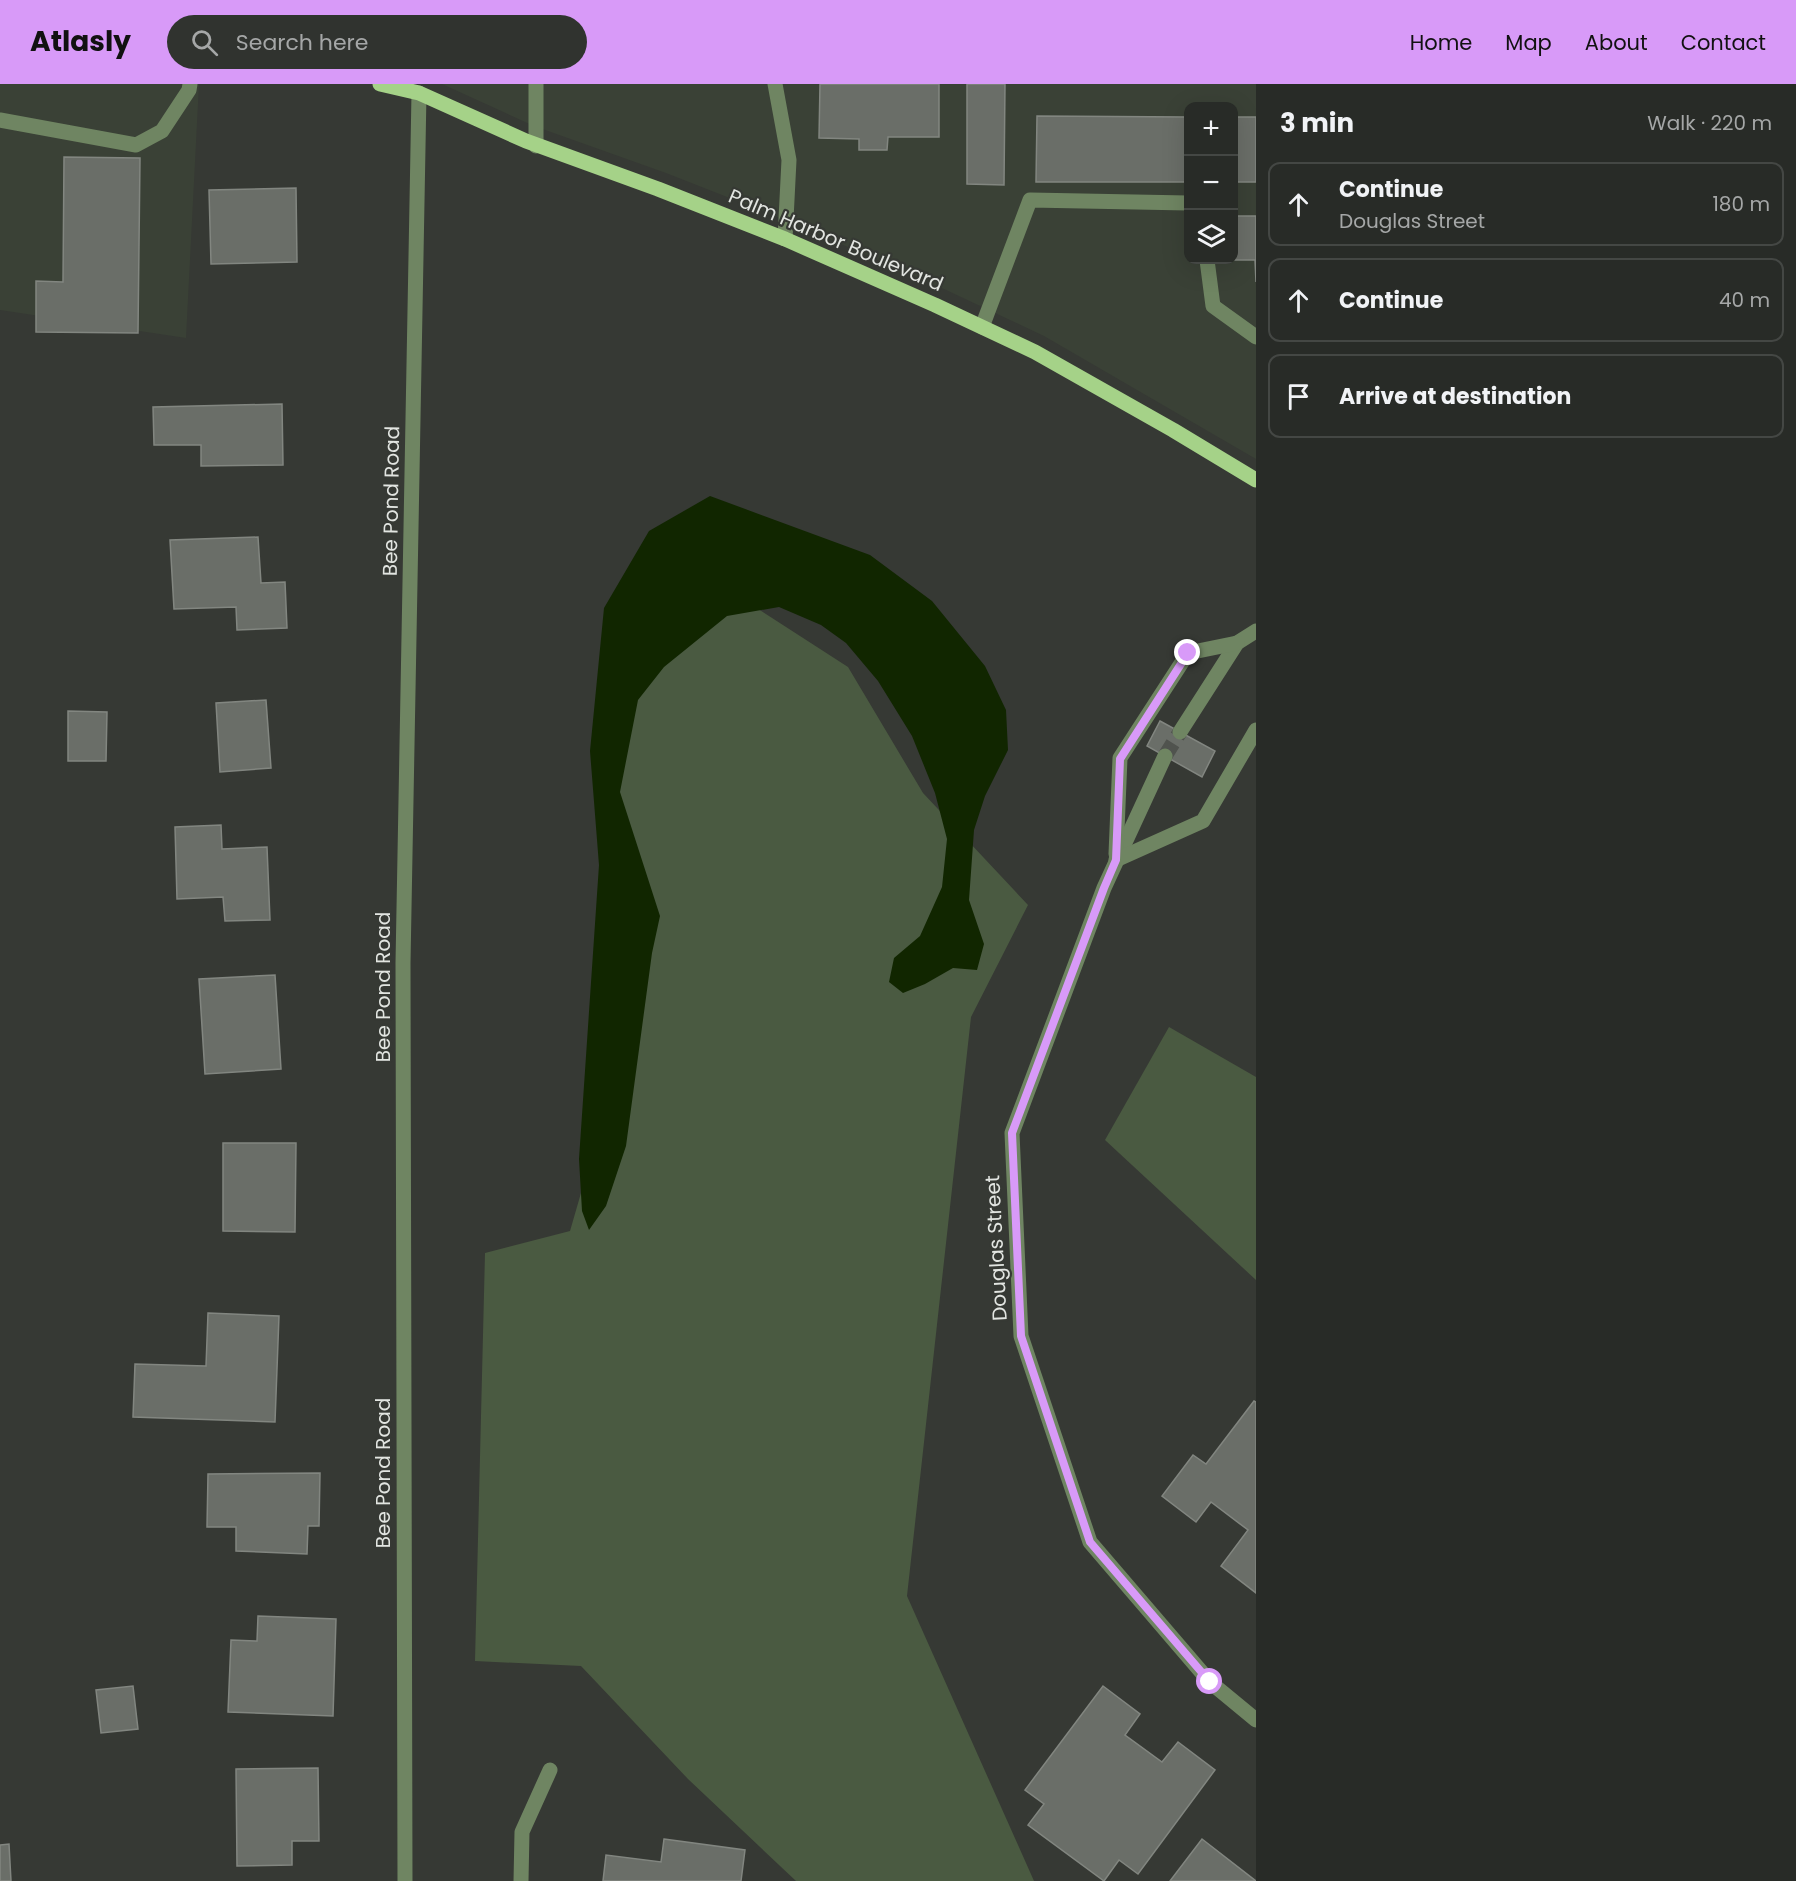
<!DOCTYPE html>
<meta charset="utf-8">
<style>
body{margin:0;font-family:Poppins,sans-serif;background:#30332f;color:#f1f3f6}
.controls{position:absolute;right:18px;top:18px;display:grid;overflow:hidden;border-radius:12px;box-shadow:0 6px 24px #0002}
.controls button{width:54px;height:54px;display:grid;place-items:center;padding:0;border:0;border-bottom:2px solid #444744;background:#282b27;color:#f1f3f6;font:30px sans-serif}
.stop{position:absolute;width:18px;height:18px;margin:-14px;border:4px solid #d89af8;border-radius:50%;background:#fff}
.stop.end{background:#d89af8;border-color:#fff;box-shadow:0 2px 6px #0008}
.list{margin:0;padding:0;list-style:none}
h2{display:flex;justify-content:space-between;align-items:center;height:78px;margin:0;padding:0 24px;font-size:26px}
h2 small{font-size:20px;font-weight:400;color:#a5a7a7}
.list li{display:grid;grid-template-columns:39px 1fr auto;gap:18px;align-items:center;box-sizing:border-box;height:84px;margin:0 12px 12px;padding:0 12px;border:2px solid #444744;border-radius:12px}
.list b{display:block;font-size:22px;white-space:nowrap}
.list p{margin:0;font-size:20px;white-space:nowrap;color:#a5a7a7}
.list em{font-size:20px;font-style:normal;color:#a5a7a7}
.icon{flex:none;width:33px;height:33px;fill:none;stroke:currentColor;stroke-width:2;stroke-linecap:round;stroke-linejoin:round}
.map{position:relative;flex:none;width:1256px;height:1797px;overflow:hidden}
header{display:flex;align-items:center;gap:36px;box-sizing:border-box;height:84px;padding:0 30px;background:#d89af8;color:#111}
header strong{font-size:28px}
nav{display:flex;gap:33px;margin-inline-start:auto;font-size:21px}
.search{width:420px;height:54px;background:#30332f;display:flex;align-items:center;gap:15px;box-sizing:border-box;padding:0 21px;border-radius:33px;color:#a5a7a7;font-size:22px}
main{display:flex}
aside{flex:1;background:#282b27}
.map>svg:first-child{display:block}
.built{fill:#3a4136;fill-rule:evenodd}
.green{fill:#4a5a41}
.water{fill:#112600}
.building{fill:#6a6e68;stroke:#828680;stroke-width:1.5}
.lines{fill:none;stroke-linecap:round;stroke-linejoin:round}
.minor-tunnel{stroke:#50534e;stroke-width:15;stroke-dasharray:15 8;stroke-linecap:butt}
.minor{stroke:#6f8562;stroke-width:15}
.major{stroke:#a5d288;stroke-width:15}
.route{stroke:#d89af8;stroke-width:8}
.labels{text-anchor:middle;stroke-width:4.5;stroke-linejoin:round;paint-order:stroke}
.street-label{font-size:20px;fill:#e2e5e1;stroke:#363934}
</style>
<header>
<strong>Atlasly</strong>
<div class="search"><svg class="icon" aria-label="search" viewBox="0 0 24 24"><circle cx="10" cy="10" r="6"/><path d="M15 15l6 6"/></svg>Search here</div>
<nav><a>Home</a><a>Map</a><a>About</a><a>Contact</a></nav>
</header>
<main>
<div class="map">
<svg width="1256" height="1797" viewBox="0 0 1256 1797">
<rect width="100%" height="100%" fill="#363934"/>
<g class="built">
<path d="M0,0H199L186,254L0,226Z"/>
<path d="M442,0H1256V375L1044,252L944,205L793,139L666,89L534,42ZM1188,22H1234V176H1188Z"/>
</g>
<g class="green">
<path d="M741,514L848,583L923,709L1028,821L971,933L907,1512L1034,1797H796L688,1695L581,1582L475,1577L485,1169L570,1147L618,981L608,729L624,605Z"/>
<path d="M1169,943L1256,993V1196L1105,1056Z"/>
</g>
<path class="water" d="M710,412L870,471L932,517L985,582L1006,626L1008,666L985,712L974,746L969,816L984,860L977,886L953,884L925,900L903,909L889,898L894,874L920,852L942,803L947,755L935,709L912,652L878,597L846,559L821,541L779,523L727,532L664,583L638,616L620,708L660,832L652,869L626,1062L606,1122L589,1146L582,1127L579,1075L599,781L590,667L604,524L649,447Z"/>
<g class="building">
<path d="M820,0H939V53H888L887,66H859V55L819,54Z"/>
<path d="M967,0H1005L1004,101L967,100Z"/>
<path d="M1037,32L1188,33V98H1036Z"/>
<rect x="1234" y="33" width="22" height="65"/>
<path d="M64,73L140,74L138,249L36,248V197L63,198Z"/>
<path d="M296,104L297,178L211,180L209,106Z"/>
<path d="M1234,132H1256V198L1255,176H1228H1234Z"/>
<path d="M282,320L283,381L201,382V361H154L153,323Z"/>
<path d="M258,453L261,499L285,498L287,544L237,546L236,523L174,525L170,456Z"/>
<path d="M266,616L271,684L220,688L216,619Z"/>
<path d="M68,627L107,628L106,677H68Z"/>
<path d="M1160,637L1215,667L1202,693L1147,662Z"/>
<path d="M221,741L222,765L267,763L270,836L225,837L223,813L177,815L175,743Z"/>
<path d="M275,891L281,985L205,990L199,895Z"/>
<path d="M223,1059H296L295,1148L223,1147Z"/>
<path d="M208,1229L279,1232L275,1338L133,1333L135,1280L206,1282Z"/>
<path d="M1254,1317L1256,1318V1509L1221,1482L1248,1446L1211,1418L1196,1438L1162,1412L1193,1371L1206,1380Z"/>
<path d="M320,1389L319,1442H308L307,1470L236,1467V1443H207L208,1390Z"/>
<path d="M258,1532L336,1535L333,1632L228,1628L231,1556L257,1557Z"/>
<path d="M133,1602L138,1645L101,1649L96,1606Z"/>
<path d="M1103,1602L1140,1630L1125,1651L1162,1678L1178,1658L1215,1686L1138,1790L1119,1776L1104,1797L1028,1741L1044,1720L1025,1706Z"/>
<path d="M318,1684L319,1757H292V1781L237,1782L236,1685Z"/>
<path d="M664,1755L745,1766L741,1797H603L606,1771L661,1778Z"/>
<path d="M1202,1755L1256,1797H1170Z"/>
<path d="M9,1760L11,1797H0V1761Z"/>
</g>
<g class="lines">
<path class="minor-tunnel" d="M1165,672L1180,648"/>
<g class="minor">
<path d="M536,0V62"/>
<path d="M775,0L789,76L785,155"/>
<path d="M0,36L136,61L162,47L189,6L190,0"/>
<path d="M1207,176L1213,222L1256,253"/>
<path d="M982,243L1030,116L1188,119"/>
<path d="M1180,648L1237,559L1256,547"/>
<path d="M1165,672L1104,804L1012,1049L1021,1252L1090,1458L1210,1598L1256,1636"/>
<path d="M1116,770L1120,674L1188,569L1237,559"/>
<path d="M1116,776L1203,737L1256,646"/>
<path d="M405,1797L403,879L419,9"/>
<path d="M521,1797L522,1748L550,1686"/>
</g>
<path class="major" d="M380,0L419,9L526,57L658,105L785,155L935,221L1035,268L1173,346L1256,396"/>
</g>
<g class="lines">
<path class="route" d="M1188,569L1120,675L1116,776L1104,804L1012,1049L1021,1252L1090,1458L1210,1598"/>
</g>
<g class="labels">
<g class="street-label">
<text transform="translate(836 156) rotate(23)" y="7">Palm Harbor Boulevard</text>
<text transform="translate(391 417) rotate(-89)" y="7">Bee Pond Road</text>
<text transform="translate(383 903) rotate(-90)" y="7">Bee Pond Road</text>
<text transform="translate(996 1164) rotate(-93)" y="7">Douglas Street</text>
<text transform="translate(383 1389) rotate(-90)" y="7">Bee Pond Road</text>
</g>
</g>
</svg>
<div class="controls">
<button>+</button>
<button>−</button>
<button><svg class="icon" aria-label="layers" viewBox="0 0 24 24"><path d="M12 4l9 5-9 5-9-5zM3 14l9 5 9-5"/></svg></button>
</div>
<div class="stop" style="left:1210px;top:1598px"></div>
<div class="stop end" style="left:1188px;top:569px"></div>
</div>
<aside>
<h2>3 min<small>Walk · 220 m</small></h2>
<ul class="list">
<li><svg class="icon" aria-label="ahead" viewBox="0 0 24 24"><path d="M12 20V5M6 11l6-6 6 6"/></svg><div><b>Continue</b><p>Douglas Street</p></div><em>180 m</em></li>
<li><svg class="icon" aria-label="ahead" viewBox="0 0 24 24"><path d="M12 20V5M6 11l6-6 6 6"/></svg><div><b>Continue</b></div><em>40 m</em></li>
<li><svg class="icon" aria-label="arrive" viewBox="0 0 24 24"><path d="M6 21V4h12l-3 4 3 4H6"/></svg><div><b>Arrive at destination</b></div></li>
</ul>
</aside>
</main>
